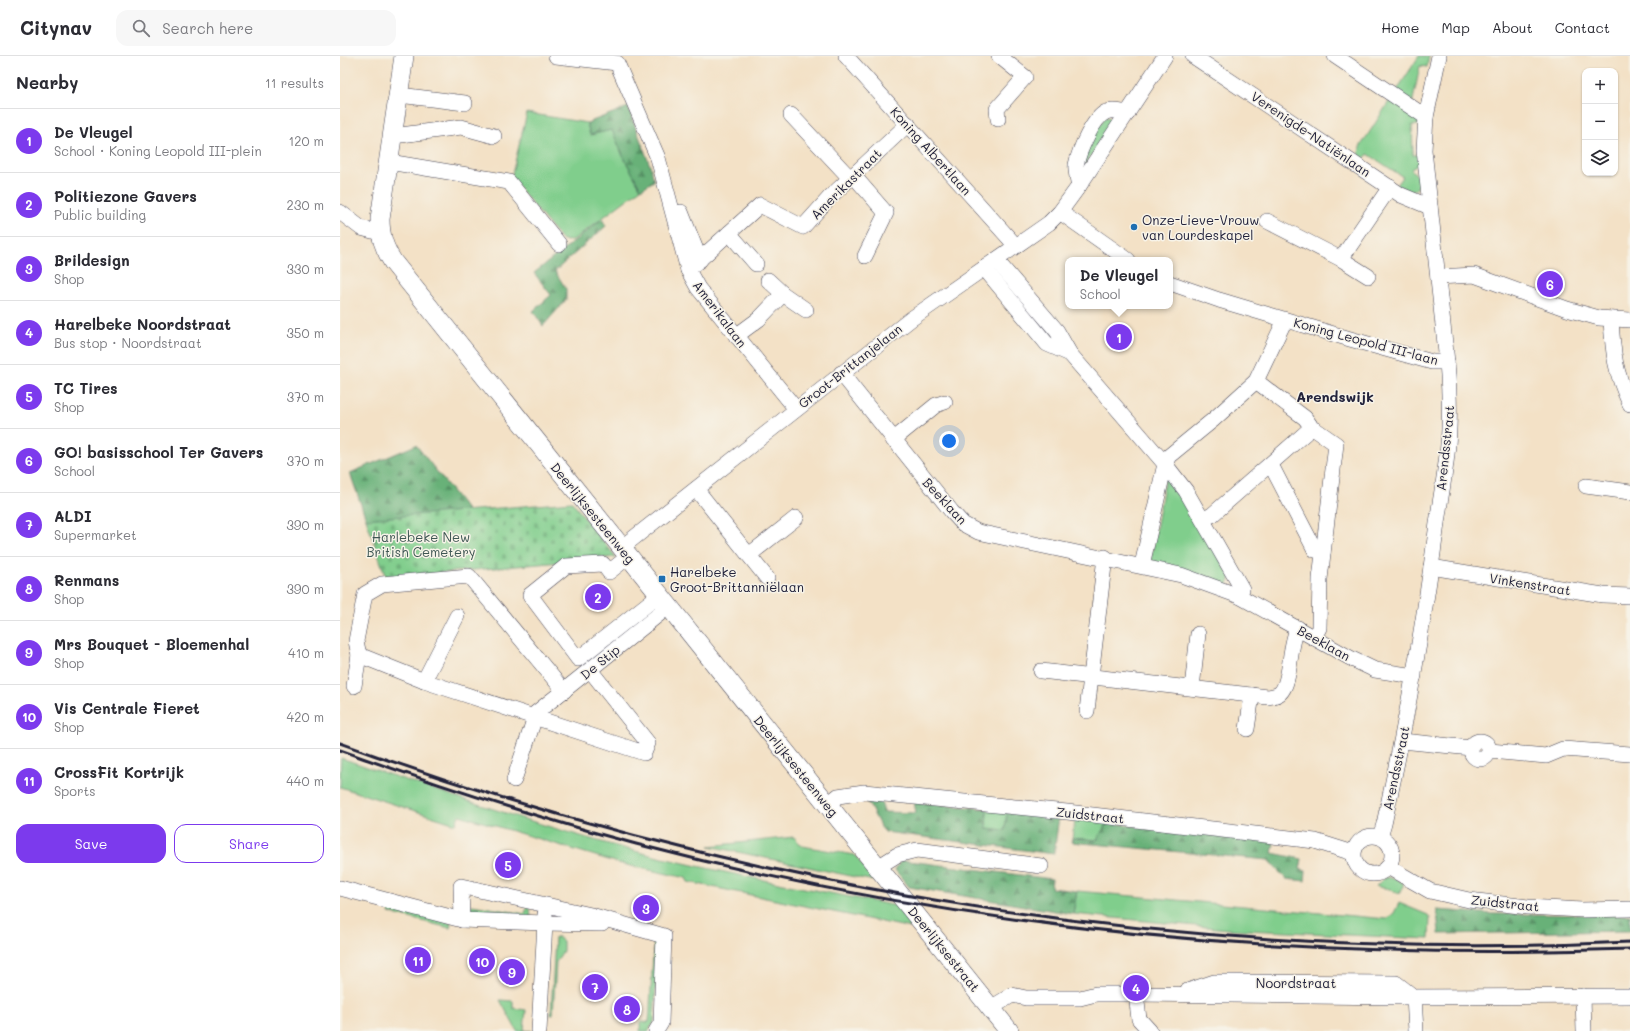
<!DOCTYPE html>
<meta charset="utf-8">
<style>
body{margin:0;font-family:Mali,sans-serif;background:#f7f7f7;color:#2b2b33}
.controls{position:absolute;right:12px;top:12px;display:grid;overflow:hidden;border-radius:8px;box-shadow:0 1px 3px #0004}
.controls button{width:36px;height:36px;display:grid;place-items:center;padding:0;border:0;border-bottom:1px solid #e1e1e2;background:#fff;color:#2b2b33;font:20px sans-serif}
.you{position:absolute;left:609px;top:385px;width:14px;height:14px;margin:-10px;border:3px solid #fff;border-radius:50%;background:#1a73e8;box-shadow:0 0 0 6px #1a73e833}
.badge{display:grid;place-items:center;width:26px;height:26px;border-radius:50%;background:#7c3aed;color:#fff;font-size:13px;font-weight:700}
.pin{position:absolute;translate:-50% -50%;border:2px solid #fff;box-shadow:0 1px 4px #0006}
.popup{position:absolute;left:725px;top:201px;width:108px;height:52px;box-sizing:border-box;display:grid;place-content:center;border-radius:8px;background:#fff;filter:drop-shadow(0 1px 3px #0005);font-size:13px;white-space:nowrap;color:#7c7c81}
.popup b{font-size:15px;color:#2b2b33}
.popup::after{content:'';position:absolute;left:50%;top:100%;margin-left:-8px;border:8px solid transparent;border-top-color:#fff}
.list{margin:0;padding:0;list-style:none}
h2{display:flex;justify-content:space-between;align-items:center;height:52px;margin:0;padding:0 16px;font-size:17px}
h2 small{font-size:13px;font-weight:400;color:#7c7c81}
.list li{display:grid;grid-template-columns:26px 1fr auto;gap:12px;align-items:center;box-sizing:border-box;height:64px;padding:0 16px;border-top:1px solid #e1e1e2}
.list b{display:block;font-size:15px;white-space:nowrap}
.list p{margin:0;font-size:13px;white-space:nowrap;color:#7c7c81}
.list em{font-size:13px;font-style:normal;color:#7c7c81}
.actions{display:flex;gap:8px;padding:12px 16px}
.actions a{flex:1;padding:9px 0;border:1px solid #7c3aed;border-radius:12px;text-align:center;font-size:14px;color:#7c3aed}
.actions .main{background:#7c3aed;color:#fff}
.icon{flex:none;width:22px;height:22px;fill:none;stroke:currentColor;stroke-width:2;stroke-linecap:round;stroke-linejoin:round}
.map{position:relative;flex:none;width:1290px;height:975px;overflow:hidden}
header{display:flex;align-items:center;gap:24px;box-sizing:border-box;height:56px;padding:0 20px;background:#fff;border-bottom:1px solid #e1e1e2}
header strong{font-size:19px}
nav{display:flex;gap:22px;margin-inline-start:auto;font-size:14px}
.search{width:280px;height:36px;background:#f7f7f7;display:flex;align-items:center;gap:10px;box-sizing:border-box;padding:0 14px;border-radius:12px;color:#7c7c81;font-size:15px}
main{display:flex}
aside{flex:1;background:#fff}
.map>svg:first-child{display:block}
.green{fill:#80ce8c;stroke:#517864}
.forest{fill:url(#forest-firs);stroke:#456a5a}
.cemetery{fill:url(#cemetery-stones);stroke:#517864}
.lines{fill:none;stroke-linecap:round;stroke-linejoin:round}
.minor-casing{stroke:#413f50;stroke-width:16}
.major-casing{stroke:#413f50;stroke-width:20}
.minor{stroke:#fff;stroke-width:15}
.major{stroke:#fff;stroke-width:19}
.rail{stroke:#22223b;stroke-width:3}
.poi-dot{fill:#1f6fb2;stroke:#f7f3e8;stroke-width:1.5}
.labels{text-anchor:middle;stroke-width:3;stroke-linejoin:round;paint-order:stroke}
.street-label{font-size:13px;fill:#22223b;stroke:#f7f3e8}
.poi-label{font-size:13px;fill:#22223b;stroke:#f7f3e8;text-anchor:start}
.park-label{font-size:13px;fill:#3e5653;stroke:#f7f3e8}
.neighbourhood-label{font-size:14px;font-weight:bold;fill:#22223b;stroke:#f7f3e8}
</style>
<header>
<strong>Citynav</strong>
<div class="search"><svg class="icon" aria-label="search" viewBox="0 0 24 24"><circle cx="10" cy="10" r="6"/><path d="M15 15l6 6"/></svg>Search here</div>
<nav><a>Home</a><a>Map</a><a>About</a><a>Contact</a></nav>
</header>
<main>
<aside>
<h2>Nearby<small>11 results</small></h2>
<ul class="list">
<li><span class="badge">1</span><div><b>De Vleugel</b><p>School · Koning Leopold III-plein</p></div><em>120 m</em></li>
<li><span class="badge">2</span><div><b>Politiezone Gavers</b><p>Public building</p></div><em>230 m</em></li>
<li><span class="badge">3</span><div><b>Brildesign</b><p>Shop</p></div><em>330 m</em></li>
<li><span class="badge">4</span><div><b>Harelbeke Noordstraat</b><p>Bus stop · Noordstraat</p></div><em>350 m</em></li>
<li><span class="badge">5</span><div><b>TC Tires</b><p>Shop</p></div><em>370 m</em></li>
<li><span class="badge">6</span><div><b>GO! basisschool Ter Gavers</b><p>School</p></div><em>370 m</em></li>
<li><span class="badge">7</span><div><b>ALDI</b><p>Supermarket</p></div><em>390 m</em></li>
<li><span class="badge">8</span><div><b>Renmans</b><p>Shop</p></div><em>390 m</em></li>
<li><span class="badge">9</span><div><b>Mrs Bouquet - Bloemenhal</b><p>Shop</p></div><em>410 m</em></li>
<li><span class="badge">10</span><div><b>Vis Centrale Fieret</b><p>Shop</p></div><em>420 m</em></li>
<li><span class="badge">11</span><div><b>CrossFit Kortrijk</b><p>Sports</p></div><em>440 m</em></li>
</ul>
<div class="actions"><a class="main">Save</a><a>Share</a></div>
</aside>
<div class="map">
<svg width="1290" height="975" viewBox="0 0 1290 975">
<defs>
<pattern id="forest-firs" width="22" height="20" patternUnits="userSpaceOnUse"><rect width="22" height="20" fill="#68b178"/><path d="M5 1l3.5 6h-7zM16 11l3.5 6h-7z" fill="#559064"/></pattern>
<pattern id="cemetery-stones" width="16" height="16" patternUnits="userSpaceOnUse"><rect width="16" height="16" fill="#80ce8c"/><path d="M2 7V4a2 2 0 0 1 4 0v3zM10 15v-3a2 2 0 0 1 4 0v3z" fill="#6eb17a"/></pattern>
</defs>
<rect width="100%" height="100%" fill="#f7f3e8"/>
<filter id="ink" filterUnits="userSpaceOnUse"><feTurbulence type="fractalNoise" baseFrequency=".025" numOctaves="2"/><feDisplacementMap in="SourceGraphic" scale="8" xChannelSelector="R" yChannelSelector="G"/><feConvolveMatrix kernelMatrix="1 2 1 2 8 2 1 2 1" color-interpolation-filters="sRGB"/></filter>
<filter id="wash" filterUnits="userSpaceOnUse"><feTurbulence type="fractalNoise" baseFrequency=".012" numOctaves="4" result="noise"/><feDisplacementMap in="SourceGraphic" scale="16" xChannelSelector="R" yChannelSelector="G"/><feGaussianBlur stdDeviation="0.9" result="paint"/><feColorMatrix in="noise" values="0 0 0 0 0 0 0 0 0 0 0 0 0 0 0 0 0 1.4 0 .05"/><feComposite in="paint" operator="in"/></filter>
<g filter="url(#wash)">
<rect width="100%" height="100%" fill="#f3e1c6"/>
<g class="green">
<path d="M1079,0H1089L1087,11L1080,10L1072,49L1055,37Z"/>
<path d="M1052,41L1080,60L1079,69H1072L1073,99H1079L1080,111L1078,109L1071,113L1081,124C1077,138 1068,136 1057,129L1063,121L1028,98L1022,106L1018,103L1020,91Z"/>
<path d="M187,57L247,67L250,79L272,73L283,100L301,133L233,184L227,185L221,183L171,122Z"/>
<path d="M765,61L773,62L775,66L741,114L748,87Z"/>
<path d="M831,422L891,521L887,530L812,505L811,502L825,423Z"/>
<path d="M1,702C95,734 188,766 283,792C373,816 466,832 557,850L571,872L348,826L346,822L282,808L119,759L116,768L0,731Z"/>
<path d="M647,753L667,756L665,774L646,772Z"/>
<path d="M737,763L769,767L765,770L757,784L732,782L735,765Z"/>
<path d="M454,781L462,790L515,799L534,825L369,790Z"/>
<path d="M1048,821L1063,826V830L1059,838L1057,836L1036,830L1044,822Z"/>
<path d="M737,835L1047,863L1054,857L1059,847L1088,859L1090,862L1089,883L887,873L733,858Z"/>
<path d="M132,849L185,858L187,851L190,852L191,863L132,856L128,852Z"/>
<path d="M51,850L111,867L110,872L49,857Z"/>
<path d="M215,881H218L223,885V895L216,906L213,959H211Z"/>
<path d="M314,883L318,885L314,967L308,975H300V966H309Z"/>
<path d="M160,944L173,945V952L186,954L184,974L192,975H177Z"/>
</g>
<g class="forest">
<path d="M288,51L311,112L314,125L301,133L283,100L272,74L250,79L247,67Z"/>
<path d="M262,163L266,170L215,215L226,233V244L203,270L193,255L211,239L194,217Z"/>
<path d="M76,389L128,455L26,463L10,417Z"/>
<path d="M525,741L540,743L544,756L576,757L574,746L647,753L646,772L665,774L667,756L719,760L714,798L545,776L540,770Z"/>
<path d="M769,767L932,785L934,788L932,797L962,803L960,813L966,815L965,825L946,823L928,804L731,786L732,782L757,784L765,770Z"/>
<path d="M561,804L712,823L711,832L737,835L733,858L569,831L555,814Z"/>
<path d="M1097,854L1155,858L1290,859V875L1099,878Z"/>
</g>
<path class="cemetery" d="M232,446L276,501L46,522L26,463Z"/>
</g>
<g filter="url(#ink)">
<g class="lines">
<g class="minor-casing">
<g id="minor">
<path d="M216,0L277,7L318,102L348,214L358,232L456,353"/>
<path d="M506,0L676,190"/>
<path d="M853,0L1061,139L1090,151"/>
<path d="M995,0L1086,61"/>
<path d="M59,39L125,47"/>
<path d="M451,59L510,122"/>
<path d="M658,63L657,53L685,21L659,0"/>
<path d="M53,77L61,79L121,71L154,80"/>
<path d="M49,106L169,126L219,188"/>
<path d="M513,119L546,157L525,200"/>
<path d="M739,130C738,124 735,115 736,109C739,95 753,62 766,56C773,53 781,56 788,57"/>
<path d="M0,156L21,172L40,177"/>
<path d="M341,156L360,204"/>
<path d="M720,156L788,204"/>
<path d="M927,165L1001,203L1028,220"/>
<path d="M389,177L416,208"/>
<path d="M1001,203L1050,131"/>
<path d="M656,204L717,275L730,298L825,408L829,400L873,364L916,325L945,264"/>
<path d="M644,212L707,288L730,298"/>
<path d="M348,214L420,149L463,171L490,141L568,68"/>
<path d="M1098,221L1134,219L1227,253L1259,262L1290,264"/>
<path d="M428,224L443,238L466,254"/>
<path d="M830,227L879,244L1010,283L1092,306H1107"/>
<path d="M1271,264C1273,298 1275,316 1290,348"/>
<path d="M396,280L419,263L443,238"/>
<path d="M501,317L612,456L623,468L638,476L841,519L899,540L1012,603L1035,614L1074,620"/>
<path d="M916,325L965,362L970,369V373L976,374L996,388L980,523L979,572L974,582"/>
<path d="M553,384L596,349L605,346"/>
<path d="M931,409L975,494L983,496"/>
<path d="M1246,430L1290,436"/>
<path d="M356,433L427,522"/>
<path d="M863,463L872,459L970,373"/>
<path d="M281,492L571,263L709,167L720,156L739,130L825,0"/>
<path d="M409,499L456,462"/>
<path d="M288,501L269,516L263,508L226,510L190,539L238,603L319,539"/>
<path d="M802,509L825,408L846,435L902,533L899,540"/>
<path d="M1091,511L1263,539L1290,540"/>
<path d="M19,599L84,625L304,697L308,687L250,614"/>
<path d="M701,615L928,641C932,640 937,640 940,637C952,626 948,590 958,572"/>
<path d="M84,625L117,560"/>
<path d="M14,630L19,599L16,585L25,538L42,528L129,520L224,635"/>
<path d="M852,632L858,578"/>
<path d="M747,655L765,501"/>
<path d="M192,660L328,551"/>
<path d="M907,673L912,639"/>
<circle cx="1140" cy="694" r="9"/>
<path d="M1062,685L1131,692"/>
<path d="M1150,695L1206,700L1223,693L1290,698"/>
<path d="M174,724L195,661"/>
<path d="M488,748L498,740L524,736L727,756L975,785L1013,797"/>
<circle cx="1033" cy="799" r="19"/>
<path d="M1040,781L1044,768C1065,671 1083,574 1096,475C1100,442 1108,407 1109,373C1110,351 1109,329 1107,306L1084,94L1086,61L1099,0"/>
<path d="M538,811L557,799L577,794L701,810"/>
<path d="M1048,811L1090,835L1129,844L1188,851L1242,854L1290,853"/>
<path d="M0,832L122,864"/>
<path d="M205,858V867L262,868"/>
<path d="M847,935L874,926L1056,927L1074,941"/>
<path d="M796,938L799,963L810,975"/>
<path d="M1243,940L1244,975"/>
<path d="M1074,941L1076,975"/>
<path d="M651,952L672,939L686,942H740L756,938H796L1061,941L1290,940"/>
<path d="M199,975L205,867L122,864L121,830L251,859L324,880L321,967L316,975"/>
</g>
</g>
<g class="major-casing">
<path id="major" d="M64,0L40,163C40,180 44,192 53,206L669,975"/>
</g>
<use href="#minor" class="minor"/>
<use href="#major" class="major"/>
<g class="rail">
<path d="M0,687C410,837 853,907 1290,886"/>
<path d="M0,694C97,729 195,761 296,788C619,873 956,905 1290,893"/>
</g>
</g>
</g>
<g class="poi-dot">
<circle cx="794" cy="171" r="4"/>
<rect x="318" y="519" width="8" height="8" rx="2"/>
</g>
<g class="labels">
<g class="street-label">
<text transform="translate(971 78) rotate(34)" y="5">Verenigde-Natiënlaan</text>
<text transform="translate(591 95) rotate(48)" y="5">Koning Albertlaan</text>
<text transform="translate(506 128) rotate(-45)" y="5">Amerikastraat</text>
<text transform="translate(380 258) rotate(53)" y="5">Amerikalaan</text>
<text transform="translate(1026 285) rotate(15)" y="5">Koning Leopold III-laan</text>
<text transform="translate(510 310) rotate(-38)" y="5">Groot-Brittanjelaan</text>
<text transform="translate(1105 392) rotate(-84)" y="5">Arendsstraat</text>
<text transform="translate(605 445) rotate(47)" y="5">Beeklaan</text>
<text transform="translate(253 457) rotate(51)" y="5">Deerlijksesteenweg</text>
<text transform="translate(1190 528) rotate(9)" y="5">Vinkenstraat</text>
<text transform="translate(984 587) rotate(29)" y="5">Beeklaan</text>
<text transform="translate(260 606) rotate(-39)" y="5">De Stip</text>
<text transform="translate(456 710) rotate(51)" y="5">Deerlijksesteenweg</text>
<text transform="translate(1056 712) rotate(-78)" y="5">Arendsstraat</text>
<text transform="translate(750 759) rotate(6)" y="5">Zuidstraat</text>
<text transform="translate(1165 847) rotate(6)" y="5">Zuidstraat</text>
<text transform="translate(604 893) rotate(51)" y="5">Deerlijksestraat</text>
<text x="956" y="932">Noordstraat</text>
</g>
<g class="poi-label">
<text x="802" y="169">Onze-Lieve-Vrouw<tspan x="802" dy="15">van Lourdeskapel</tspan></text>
<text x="330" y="521">Harelbeke<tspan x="330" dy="15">Groot-Brittanniëlaan</tspan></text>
</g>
<g class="park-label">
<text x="81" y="486">Harlebeke New<tspan x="81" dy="15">British Cemetery</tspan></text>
</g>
<g class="neighbourhood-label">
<text x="995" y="346">Arendswijk</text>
</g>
</g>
</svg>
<div class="controls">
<button>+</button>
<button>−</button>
<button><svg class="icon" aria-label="layers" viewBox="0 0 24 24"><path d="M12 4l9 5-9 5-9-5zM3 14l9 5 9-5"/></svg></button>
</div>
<div class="you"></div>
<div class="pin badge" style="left:779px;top:281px">1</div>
<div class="popup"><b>De Vleugel</b>School</div>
<div class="pin badge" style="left:258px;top:541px">2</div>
<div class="pin badge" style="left:306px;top:852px">3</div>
<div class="pin badge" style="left:796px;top:932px">4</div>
<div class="pin badge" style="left:168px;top:809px">5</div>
<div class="pin badge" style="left:1210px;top:228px">6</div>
<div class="pin badge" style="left:255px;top:931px">7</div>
<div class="pin badge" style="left:287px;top:953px">8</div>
<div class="pin badge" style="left:172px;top:916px">9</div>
<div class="pin badge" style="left:142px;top:905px">10</div>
<div class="pin badge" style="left:78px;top:904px">11</div>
</div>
</main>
